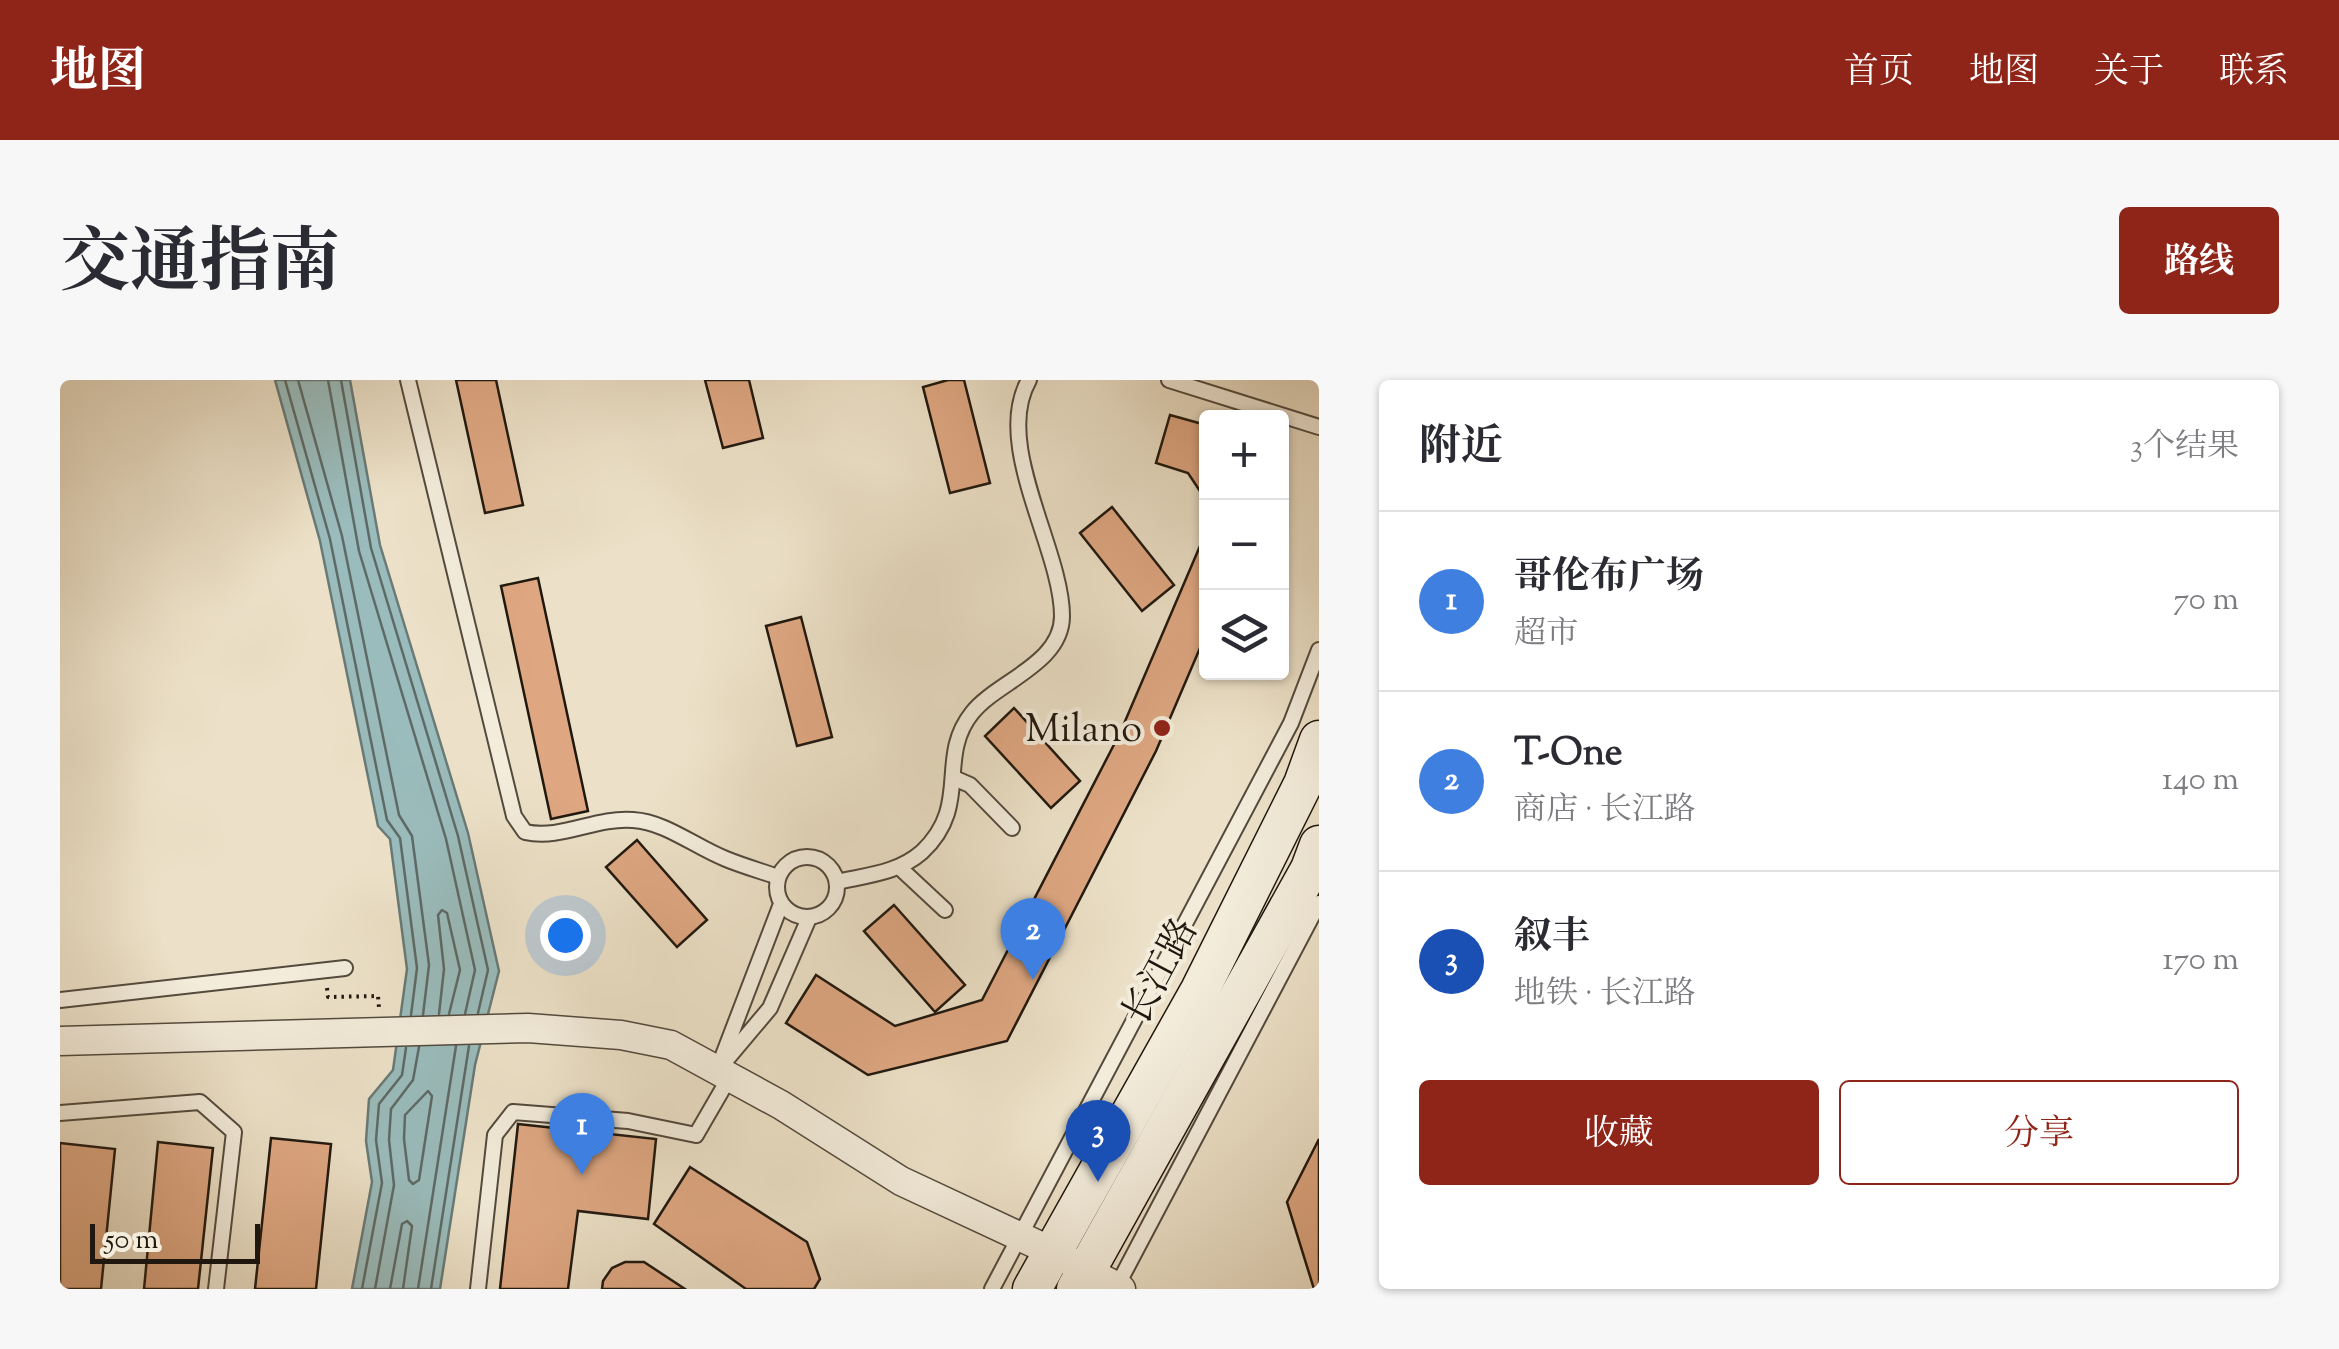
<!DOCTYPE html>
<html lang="zh">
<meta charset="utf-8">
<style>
body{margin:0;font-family:"Sorts Mill Goudy","Noto Serif SC",serif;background:#f7f7f7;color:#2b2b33}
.controls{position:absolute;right:30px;top:30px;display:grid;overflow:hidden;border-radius:10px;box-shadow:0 2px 8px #0004}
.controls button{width:90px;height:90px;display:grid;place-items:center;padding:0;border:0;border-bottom:2px solid #e1e1e2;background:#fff;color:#2b2b33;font:50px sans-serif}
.scale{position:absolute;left:30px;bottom:25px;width:170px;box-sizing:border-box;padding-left:10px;border:5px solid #20180f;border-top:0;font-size:28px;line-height:35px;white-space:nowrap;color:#20180f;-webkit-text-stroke:8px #f3ecdb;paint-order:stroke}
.you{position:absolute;left:505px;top:555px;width:35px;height:35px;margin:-25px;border:8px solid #fff;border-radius:50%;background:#1a73e8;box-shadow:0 0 0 15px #1a73e833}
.badge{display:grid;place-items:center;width:65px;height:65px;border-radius:50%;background:#8f2418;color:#fff;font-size:32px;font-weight:700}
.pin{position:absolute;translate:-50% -82px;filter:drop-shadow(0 2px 5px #0008)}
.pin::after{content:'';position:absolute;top:52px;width:35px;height:30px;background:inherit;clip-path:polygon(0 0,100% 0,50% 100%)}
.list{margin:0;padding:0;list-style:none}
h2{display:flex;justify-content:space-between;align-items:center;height:130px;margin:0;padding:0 40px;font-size:42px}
h2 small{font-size:32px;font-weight:400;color:#7c7c81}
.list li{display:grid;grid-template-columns:65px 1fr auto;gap:30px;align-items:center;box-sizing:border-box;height:180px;padding:0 40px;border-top:2px solid #e1e1e2}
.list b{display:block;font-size:38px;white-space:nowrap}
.list p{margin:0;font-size:32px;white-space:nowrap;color:#7c7c81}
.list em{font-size:32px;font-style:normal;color:#7c7c81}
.actions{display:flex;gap:20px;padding:30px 40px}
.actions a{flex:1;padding:22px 0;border:2px solid #8f2418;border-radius:10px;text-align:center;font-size:35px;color:#8f2418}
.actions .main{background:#8f2418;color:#fff}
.icon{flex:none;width:55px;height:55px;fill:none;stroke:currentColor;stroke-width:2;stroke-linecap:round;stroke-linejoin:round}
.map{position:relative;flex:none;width:1259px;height:909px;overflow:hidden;border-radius:10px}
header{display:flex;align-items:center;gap:60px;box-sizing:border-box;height:140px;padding:0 50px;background:#8f2418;color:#fff}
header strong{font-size:48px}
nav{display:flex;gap:55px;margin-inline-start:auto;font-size:35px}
.intro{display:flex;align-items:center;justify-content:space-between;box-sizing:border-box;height:240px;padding:0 60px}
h1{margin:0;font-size:70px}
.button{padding:25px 45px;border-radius:10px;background:#8f2418;color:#fff;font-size:35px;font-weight:700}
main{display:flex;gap:60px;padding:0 60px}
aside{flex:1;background:#fff;border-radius:10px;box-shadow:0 2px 8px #0004}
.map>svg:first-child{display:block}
.water{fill:#9abcbc;stroke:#697a77;stroke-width:2.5}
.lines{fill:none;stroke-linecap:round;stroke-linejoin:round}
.shore{stroke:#5d6a66;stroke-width:2.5}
.building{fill:#dea782;stroke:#20180f;stroke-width:2.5}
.service-casing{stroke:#534a3d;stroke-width:18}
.minor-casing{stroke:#534a3d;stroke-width:31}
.secondary-casing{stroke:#20180f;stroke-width:41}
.path{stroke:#20180f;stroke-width:4;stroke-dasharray:2.5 5;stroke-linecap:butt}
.service{stroke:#f3ecdb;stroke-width:14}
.minor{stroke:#f3ecdb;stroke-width:28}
.secondary{stroke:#f3ecdb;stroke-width:38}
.poi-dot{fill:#8f2418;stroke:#f3ecdb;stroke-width:4}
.labels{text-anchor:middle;stroke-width:8;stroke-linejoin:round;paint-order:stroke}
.poi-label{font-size:38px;fill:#20180f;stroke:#f3ecdb;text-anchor:end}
.street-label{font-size:38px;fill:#20180f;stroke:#f3ecdb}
</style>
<header>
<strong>地图</strong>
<nav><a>首页</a><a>地图</a><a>关于</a><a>联系</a></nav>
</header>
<div class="intro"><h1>交通指南</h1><a class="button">路线</a></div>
<main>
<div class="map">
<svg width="1259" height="909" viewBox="0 0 1259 909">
<rect width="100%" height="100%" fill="#ece1c8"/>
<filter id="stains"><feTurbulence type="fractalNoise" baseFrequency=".002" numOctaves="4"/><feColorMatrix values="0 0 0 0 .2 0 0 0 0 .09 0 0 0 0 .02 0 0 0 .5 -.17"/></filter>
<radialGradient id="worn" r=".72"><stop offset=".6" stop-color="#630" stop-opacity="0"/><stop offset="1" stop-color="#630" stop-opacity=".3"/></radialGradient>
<path class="water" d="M215,0H290L320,165L408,453L439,591L415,685L380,909H292L312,802L306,761L309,719L333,690L347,589L330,459L318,446L260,161Z"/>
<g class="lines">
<g class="shore">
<path d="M225,0L270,159L327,440L340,458L357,588L351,635"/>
<path d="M238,0L282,156L339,435L352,456L369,585L363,635"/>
<path d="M268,0L299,171L386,459L415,590L405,634"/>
<path d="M281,0L311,168L398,456L428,590L418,633"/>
<path d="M379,634L384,589L378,535L382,530L387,533L400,590L389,634"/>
<path d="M368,711L372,716L359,800L353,804L349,800L344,759L345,735Z"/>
<path d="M302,909L322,803L316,760L319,724L342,695L346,668"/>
<path d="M315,909L334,805L329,760L331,729L353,700L359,667"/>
<path d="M330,909L342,844L347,841L352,846L343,909"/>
<path d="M358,909L396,666"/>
<path d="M371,909L409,666"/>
</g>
</g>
<g class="building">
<path d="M396,0H436L463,125L425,133Z"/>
<path d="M645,0H689L703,58L663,68Z"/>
<path d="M888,0H904L930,103L890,113L863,7Z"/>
<path d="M1110,35L1146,45V120L1128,93L1096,83Z"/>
<path d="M1052,127L1114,205L1082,231L1020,153Z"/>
<path d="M1146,152V254L1096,371L947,661L808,695L726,643L756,595L835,646L922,620L1060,353Z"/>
<path d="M478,198L528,431L491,439L441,206Z"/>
<path d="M741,237L772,357L737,366L706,246Z"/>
<path d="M954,328L1020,401L991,428L925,356Z"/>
<path d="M577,460L647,540L617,567L546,487Z"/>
<path d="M834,525L905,605L875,632L804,551Z"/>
<path d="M458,744L596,759L588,839L518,831L508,909H440Z"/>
<path d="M211,758L271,764L256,909H195Z"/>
<path d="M1259,759V909H1254L1227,822Z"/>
<path d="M98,762L153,768L138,909H84Z"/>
<path d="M0,763L55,769L41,909H0Z"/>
<path d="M630,787L747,862L760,899L754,909H686L594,844Z"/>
<path d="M565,882H584L625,909H542L543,901L552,888Z"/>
</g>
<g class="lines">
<g class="service-casing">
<g id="service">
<path d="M348,0L454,436L465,452C502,460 535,437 573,440C606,442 635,467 666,479C683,486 701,491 718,497"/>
<path d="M1109,0L1259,47"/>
<path d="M894,398L910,405L952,448"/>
<circle cx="747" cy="507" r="30"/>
<path d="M840,488L885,530"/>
<path d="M777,502C808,495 838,493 862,472C912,425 876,378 912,333C936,302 1002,284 1002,236C1002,169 932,64 969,0"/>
<path d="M721,524L657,691L710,628L749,538"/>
<path d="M0,620L285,588"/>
<path d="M0,733L140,722L174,752L156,909"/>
<path d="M1056,908L1259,523"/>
<path d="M418,909L435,755L453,732L568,741L636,755L669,698"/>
<path d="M932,909L1231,343L1259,270"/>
</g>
</g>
<g class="minor-casing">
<path id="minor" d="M0,661L468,648L561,655L611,665L721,725L841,801L993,872L1061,909"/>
</g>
<g class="secondary-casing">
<g id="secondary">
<path d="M972,909L1140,610L1243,404L1259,360"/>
<path d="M1016,909L1250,489L1259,465"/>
</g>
</g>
<path class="path" d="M267,608L268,617L318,616L319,628"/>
<use href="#service" class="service"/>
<use href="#minor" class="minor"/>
<use href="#secondary" class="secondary"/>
</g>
<circle class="poi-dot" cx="1102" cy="348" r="10"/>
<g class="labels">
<g class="poi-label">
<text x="1082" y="361">Milano</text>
</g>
<g class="street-label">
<text transform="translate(1099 591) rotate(-62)" y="13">长江路</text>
</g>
</g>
<rect width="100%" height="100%" filter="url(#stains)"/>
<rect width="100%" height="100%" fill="url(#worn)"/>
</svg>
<div class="controls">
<button>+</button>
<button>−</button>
<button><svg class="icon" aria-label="layers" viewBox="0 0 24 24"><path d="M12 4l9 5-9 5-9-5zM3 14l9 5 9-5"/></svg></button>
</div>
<div class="scale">50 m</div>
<div class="you"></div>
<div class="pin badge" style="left:522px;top:795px;background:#3f7fe0">1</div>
<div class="pin badge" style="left:973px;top:600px;background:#3f7fe0">2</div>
<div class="pin badge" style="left:1038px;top:802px;background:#1a4fb4">3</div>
</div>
<aside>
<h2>附近<small>3个结果</small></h2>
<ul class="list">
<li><span class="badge" style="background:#3f7fe0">1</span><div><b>哥伦布广场</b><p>超市</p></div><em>70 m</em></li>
<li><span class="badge" style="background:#3f7fe0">2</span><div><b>T-One</b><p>商店 · 长江路</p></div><em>140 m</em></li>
<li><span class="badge" style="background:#1a4fb4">3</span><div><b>叙丰</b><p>地铁 · 长江路</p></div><em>170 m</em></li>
</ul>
<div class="actions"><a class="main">收藏</a><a>分享</a></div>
</aside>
</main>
